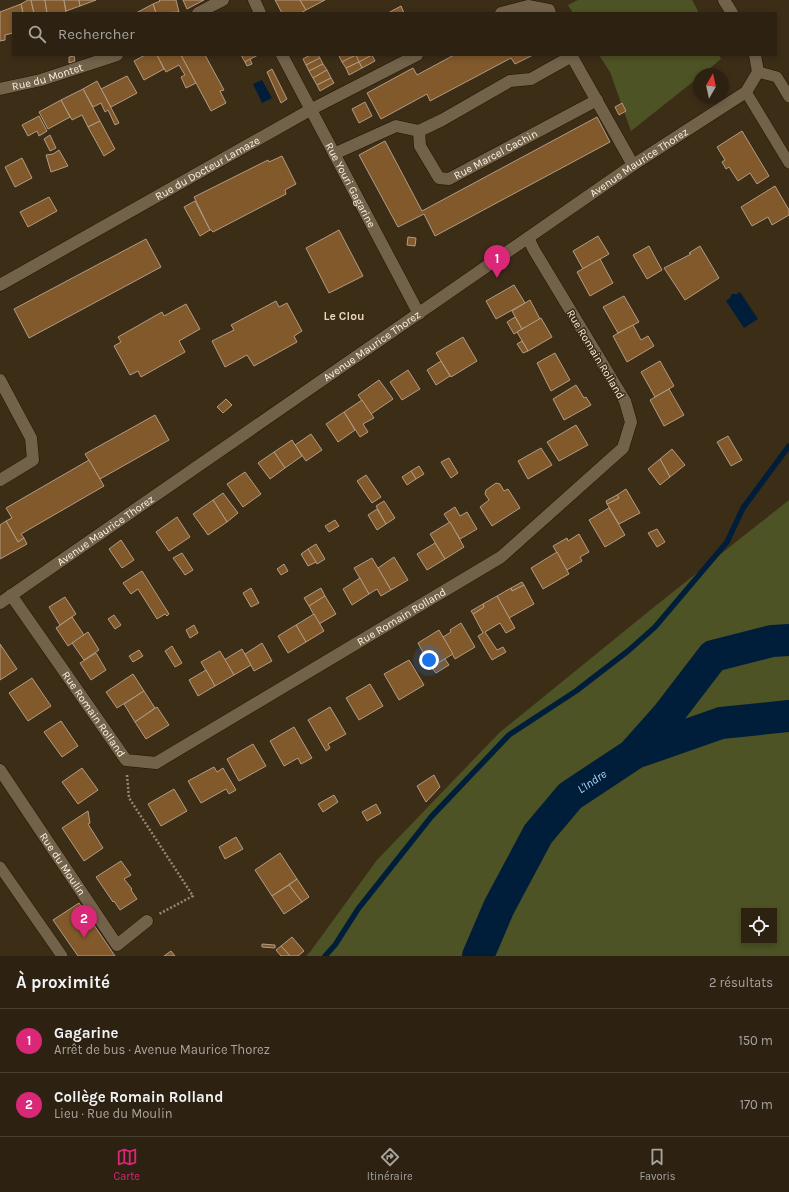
<!DOCTYPE html>
<html lang="fr">
<meta charset="utf-8">
<style>
body{margin:0;font-family:Karla,sans-serif;background:#392f1f;color:#f1f3f6}
.controls{position:absolute;right:12px;bottom:12px;display:grid;overflow:hidden;border-radius:0px;box-shadow:0 2px 6px #0003}
.controls button{width:36px;height:36px;display:grid;place-items:center;padding:0;border:0;border-bottom:1px solid #483f31;background:#2d2211;color:#f1f3f6;font:20px sans-serif}
.compass{position:absolute;left:693px;top:68px;width:36px;height:36px;border-radius:50%;background:#2d2211;box-shadow:0 2px 6px #0003;rotate:9deg}
.you{position:absolute;left:429px;top:660px;width:14px;height:14px;margin:-10px;border:3px solid #fff;border-radius:50%;background:#1a73e8;box-shadow:0 0 0 6px #1a73e833}
.badge{display:grid;place-items:center;width:26px;height:26px;border-radius:50%;background:#db2777;color:#fff;font-size:13px;font-weight:700}
.pin{position:absolute;translate:-50% -33px;filter:drop-shadow(0 1px 2px #0008)}
.pin::after{content:'';position:absolute;top:21px;width:14px;height:12px;background:inherit;clip-path:polygon(0 0,100% 0,50% 100%)}
.list{margin:0;padding:0;list-style:none}
h2{display:flex;justify-content:space-between;align-items:center;height:52px;margin:0;padding:0 16px;font-size:17px}
h2 small{font-size:13px;font-weight:400;color:#a7a49f}
.list li{display:grid;grid-template-columns:26px 1fr auto;gap:12px;align-items:center;box-sizing:border-box;height:64px;padding:0 16px;border-top:1px solid #483f31}
.list b{display:block;font-size:15px;white-space:nowrap}
.list p{margin:0;font-size:13px;white-space:nowrap;color:#a7a49f}
.list em{font-size:13px;font-style:normal;color:#a7a49f}
.icon{flex:none;width:22px;height:22px;fill:none;stroke:currentColor;stroke-width:2;stroke-linecap:round;stroke-linejoin:round}
.map{position:relative;flex:none;width:789px;height:956px;overflow:hidden}
.search{position:absolute;background:#2d2211;box-shadow:0 2px 6px #0003;left:12px;right:12px;top:12px;height:44px;display:flex;align-items:center;gap:10px;box-sizing:border-box;padding:0 14px;border-radius:0px;color:#a7a49f;font-size:15px}
.sheet{height:180px;background:#2d2211}
nav{display:flex;justify-content:space-around;align-items:center;box-sizing:border-box;height:56px;border-top:1px solid #483f31;background:#2d2211;font-size:11px;color:#a7a49f}
nav a{display:grid;justify-items:center;gap:2px}
nav .on{color:#db2777}
.map>svg:first-child{display:block}
.green{fill:#4d5324;fill-rule:evenodd}
.water{fill:#001e3a}
.lines{fill:none;stroke-linecap:round;stroke-linejoin:round}
.stream{stroke:#001e3a;stroke-width:5.5}
.river{stroke:#001e3a;stroke-width:32}
.building{fill:#82592b;stroke:#b29b85}
.lane-casing{stroke:#231501;stroke-width:12}
.street-casing{stroke:#231501;stroke-width:13}
.path{stroke:#948875;stroke-width:2.5;stroke-dasharray:2 2;stroke-linecap:butt}
.lane{stroke:#73624a;stroke-width:11}
.street{stroke:#73624a;stroke-width:12}
.labels{text-anchor:middle;stroke-width:3;stroke-linejoin:round;paint-order:stroke}
.street-label{font-size:11px;fill:#fbf1e3;stroke:#3c2d17}
.neighbourhood-label{font-size:12px;font-weight:bold;fill:#e8d4b9;stroke:#3c2d17}
.water-label{font-size:12px;font-style:italic;fill:#add4fa;stroke:#3c2d17}
</style>
<div class="map">
<svg width="789" height="956" viewBox="0 0 789 956">
<rect width="100%" height="100%" fill="#3c2d17"/>
<g class="green">
<path d="M578,0H692L699,13H573L568,5Z"/>
<path d="M599,55H719L721,59L703,74H699V77L631,131L610,72Z"/>
<path d="M789,500V956H306L310,952L377,860L499,733L654,607ZM744,911H774V941H744Z"/>
</g>
<g class="water">
<path d="M262,80L272,98L262,103L253,84Z"/>
<path d="M740,292L758,319L744,328L726,301L730,298L732,294H737Z"/>
</g>
<g class="lines">
<path class="stream" d="M325,956L335,945L358,909L431,817L509,735L576,691L628,651L655,627L727,542L743,508L789,446"/>
<g class="river">
<path d="M635,752L667,716L713,656L772,641L789,640"/>
<path id="s1" d="M478,956L499,907L538,834L570,796L635,753L721,723L789,716"/>
</g>
</g>
<g class="building">
<path d="M28,0H31L34,13H23L21,4Z"/>
<path d="M31,0H45L47,13H34Z"/>
<path d="M45,0H64L66,13H47Z"/>
<path d="M64,0H79L80,6L66,11Z"/>
<path d="M79,0H96L80,6Z"/>
<path d="M159,0H176L179,12L156,13L153,4L160,1Z"/>
<path d="M183,0H204L187,9Z"/>
<path d="M275,0H300L306,10L301,13H282Z"/>
<path d="M300,0H325L306,10Z"/>
<path d="M21,4L23,13H13V33L5,35V40L0,41V12Z"/>
<path d="M153,4L156,13H136Z"/>
<path d="M401,6L404,13H388Z"/>
<path d="M145,55H157L164,69L144,80L134,61Z"/>
<path d="M157,55H181L196,83L186,88L181,77L185,75L179,65L166,72Z"/>
<path d="M181,55H205L224,90L220,91L226,103L211,111Z"/>
<path d="M241,55H258L245,62Z"/>
<path d="M310,55H318L320,58L306,65L303,59Z"/>
<path d="M340,55H356L342,62L339,56Z"/>
<path d="M356,55H372L359,62Z"/>
<path d="M356,55L359,62L346,68L342,62Z"/>
<path d="M372,55L375,61L362,68L359,62Z"/>
<path d="M454,55H533L515,64L511,58L430,101L427,94L381,119L367,93L413,68L417,75Z"/>
<path d="M74,56L75,61L69,63V57Z"/>
<path d="M320,58L323,64L309,71L306,65Z"/>
<path d="M250,59L252,64L247,66L245,62Z"/>
<path d="M359,62L362,68L349,75L346,68Z"/>
<path d="M323,64L327,70L313,78L309,71Z"/>
<path d="M272,69L287,99L281,103L267,72Z"/>
<path d="M327,70L331,78L317,85L313,78Z"/>
<path d="M127,76L137,93L111,107L101,89Z"/>
<path d="M331,78L334,83L320,91L317,85Z"/>
<path d="M97,81L119,123L115,125L108,110L105,112L101,103L93,107L83,89Z"/>
<path d="M83,89L100,121L88,127L82,115L72,120L61,100Z"/>
<path d="M61,100L70,117L48,129L39,112Z"/>
<path d="M365,102L372,116L359,123L352,109Z"/>
<path d="M622,103L626,111L619,115L615,107Z"/>
<path d="M39,116L47,131L39,136L37,131L28,136L22,125Z"/>
<path d="M597,117L610,142L435,236L424,214L398,227L359,155L385,141L422,211Z"/>
<path d="M100,121L115,149L104,156L88,127Z"/>
<path d="M742,131L769,176L757,184L750,173L738,181L729,167L726,169L722,162L725,160L717,147Z"/>
<path d="M50,135L56,148L50,151L44,139Z"/>
<path d="M59,150L68,166L51,172L46,155L53,154Z"/>
<path d="M282,156L296,184L285,190L286,194L213,232L211,230H210L194,197L268,160L269,162Z"/>
<path d="M22,158L32,178L15,187L5,167Z"/>
<path d="M775,186L789,210V215L772,225L768,217L752,226L741,207Z"/>
<path d="M49,197L57,211L28,227L20,212Z"/>
<path d="M195,201L210,230L200,236L184,207Z"/>
<path d="M339,230L363,276L329,293L306,248Z"/>
<path d="M598,236L609,254L583,269L573,251Z"/>
<path d="M408,237L416,238L415,246L407,245Z"/>
<path d="M146,239L161,267L29,338L14,309Z"/>
<path d="M649,246L662,270L647,279L633,255Z"/>
<path d="M700,246L719,278L685,300L664,268L691,254L689,253Z"/>
<path d="M600,259L613,283L590,296L577,272Z"/>
<path d="M514,285L525,303L496,319L486,301Z"/>
<path d="M624,296L639,322L618,333L603,307Z"/>
<path d="M530,300L540,319L522,329L512,311Z"/>
<path d="M276,301L279,307L287,303L302,331L294,336L297,342L254,366L247,355L225,367L212,341L234,330L231,325Z"/>
<path d="M186,304L200,329L179,341L185,352L141,377L138,371L130,375L114,346L121,342L118,337L162,312L164,316Z"/>
<path d="M515,317L522,329L514,334L507,322Z"/>
<path d="M541,318L552,337L528,351L517,332Z"/>
<path d="M633,325L641,340L648,336L654,346L627,362L613,336Z"/>
<path d="M463,337L477,361L451,377L436,353Z"/>
<path d="M522,341L528,351L523,353L517,344Z"/>
<path d="M555,353L570,380L551,391L537,363Z"/>
<path d="M441,361L450,376L436,385L427,370Z"/>
<path d="M660,361L674,386L655,397L641,372Z"/>
<path d="M408,370L420,389L402,400L390,382Z"/>
<path d="M379,380L393,399L371,414L358,395Z"/>
<path d="M576,385L584,398L586,397L591,405L564,420L553,399Z"/>
<path d="M669,389L684,415L664,426L650,400Z"/>
<path d="M226,399L232,405L223,413L217,407Z"/>
<path d="M362,400L374,418L363,424L368,432L360,437L344,412Z"/>
<path d="M344,412L355,430L338,442L326,424Z"/>
<path d="M155,415L169,440L100,479L85,454Z"/>
<path d="M576,425L588,445L559,461L547,442Z"/>
<path d="M311,434L322,450L306,461L295,445Z"/>
<path d="M728,436L742,460L731,466L717,442Z"/>
<path d="M292,440L302,456L285,468L274,452Z"/>
<path d="M541,448L552,465L528,479L518,461Z"/>
<path d="M672,449L685,465L670,477L660,459Z"/>
<path d="M274,452L285,468L270,479L258,463Z"/>
<path d="M449,458L458,473L451,478L441,462Z"/>
<path d="M660,459L670,477L660,485L648,469Z"/>
<path d="M89,460L104,486L21,534L24,538L18,542L6,521L12,518L6,508Z"/>
<path d="M419,466L424,474L416,479L411,471Z"/>
<path d="M411,471L416,479L407,485L402,477Z"/>
<path d="M245,472L261,494L243,507L227,484Z"/>
<path d="M366,475L381,497L372,503L357,481Z"/>
<path d="M496,483L500,484L504,491L508,489L520,508L492,526L480,507L489,500L485,494L486,490Z"/>
<path d="M626,489L640,513L619,524L607,504L619,498L617,495Z"/>
<path d="M223,493L238,513L227,522L213,500Z"/>
<path d="M617,495L619,498L607,504L606,501Z"/>
<path d="M213,500L227,522L208,535L193,514Z"/>
<path d="M384,501L395,518L386,524L376,506Z"/>
<path d="M455,507L460,516L467,512L477,529L460,539L444,514Z"/>
<path d="M609,508L625,535L605,547L589,520Z"/>
<path d="M377,509L386,524L377,530L368,515Z"/>
<path d="M177,517L190,537L169,551L156,532Z"/>
<path d="M335,520L339,526L329,532L325,526Z"/>
<path d="M6,521L18,542L24,538L27,544L0,559V525Z"/>
<path d="M450,522L464,547L445,559L430,534Z"/>
<path d="M657,529L665,542L657,547L648,533Z"/>
<path d="M579,534L589,552L580,557L582,561L567,570L553,546L567,538L568,541Z"/>
<path d="M121,540L134,560L122,568L109,549Z"/>
<path d="M435,543L445,559L427,570L417,554Z"/>
<path d="M316,544L325,559L317,564L308,549Z"/>
<path d="M308,549L316,562L308,566L301,554Z"/>
<path d="M557,552L569,574L543,589L531,568Z"/>
<path d="M182,553L193,570L185,575L173,558Z"/>
<path d="M394,557L408,580L391,590L378,568Z"/>
<path d="M372,558L391,590L381,596L377,589L369,594L354,568Z"/>
<path d="M284,564L288,571L281,575L277,569Z"/>
<path d="M142,571L169,614L167,616L165,614L157,619L138,589L131,594L123,583Z"/>
<path d="M360,578L369,594L352,605L343,589Z"/>
<path d="M522,582L524,585L512,591L511,588Z"/>
<path d="M524,585L534,604L509,618L497,596L511,588L512,591Z"/>
<path d="M251,588L259,603L251,607L243,593Z"/>
<path d="M321,588L325,596L309,606L304,598Z"/>
<path d="M325,596L336,614L319,624L309,606Z"/>
<path d="M497,596L515,628L506,633L500,623L485,632L497,650L503,647L506,652L492,660L478,636L483,633L473,614L484,607L483,604Z"/>
<path d="M65,597L76,614L60,625L49,607Z"/>
<path d="M483,604L484,607L473,614L471,611Z"/>
<path d="M314,614L324,631L306,642L296,625Z"/>
<path d="M114,615L121,625L115,629L108,619Z"/>
<path d="M72,617L84,635L68,646L56,628Z"/>
<path d="M461,623L475,647L455,659L443,637L451,632L450,630Z"/>
<path d="M194,625L198,633L190,638L186,630Z"/>
<path d="M296,625L306,642L288,653L278,636Z"/>
<path d="M439,630L453,654L431,667L418,643Z"/>
<path d="M88,632L99,650L84,660L72,643Z"/>
<path d="M262,643L272,661L254,671L245,654Z"/>
<path d="M0,644L17,669L0,680Z"/>
<path d="M172,646L182,663L175,667L165,651Z"/>
<path d="M242,649L251,665L234,675L224,660Z"/>
<path d="M139,650L143,656L133,662L129,656Z"/>
<path d="M220,651L234,675L215,686L201,662Z"/>
<path d="M96,653L106,670L91,680L80,663Z"/>
<path d="M445,659L449,665L436,673L431,667Z"/>
<path d="M409,660L424,685L399,700L384,674Z"/>
<path d="M206,670L215,686L198,696L189,680Z"/>
<path d="M133,674L144,691L117,708L106,692Z"/>
<path d="M32,678L51,706L28,721L9,693Z"/>
<path d="M370,684L383,706L359,720L346,698Z"/>
<path d="M144,691L155,708L135,722L124,704Z"/>
<path d="M157,707L169,725L146,739L135,722Z"/>
<path d="M330,707L346,734L328,744L330,748L326,751L308,720Z"/>
<path d="M61,721L78,746L62,757L44,732Z"/>
<path d="M294,727L312,758L301,764L298,758L284,766L270,741Z"/>
<path d="M253,744L266,766L239,781L227,759Z"/>
<path d="M214,767L217,772L223,768L236,790L229,794L226,789L201,803L188,781Z"/>
<path d="M82,768L98,790L78,804L62,782Z"/>
<path d="M434,775L440,787L426,802L417,786Z"/>
<path d="M174,789L187,811L161,826L148,804Z"/>
<path d="M334,795L338,802L323,812L318,804Z"/>
<path d="M376,804L381,813L367,821L362,812Z"/>
<path d="M88,811L90,823L88,824L103,848L84,861L62,828Z"/>
<path d="M236,837L243,849L225,859L219,847Z"/>
<path d="M280,853L297,879L272,896L255,870Z"/>
<path d="M121,861L131,875L124,879L132,889L131,890L137,899L120,910L114,901L113,902L96,877Z"/>
<path d="M297,879L309,897L302,902L289,885Z"/>
<path d="M289,885L302,902L284,914L272,896Z"/>
<path d="M79,903L115,956H78L53,920Z"/>
<path d="M292,937L304,951L298,956H290L281,946Z"/>
<path d="M262,944L275,945V948L262,947Z"/>
<path d="M281,946L290,956H281L276,950Z"/>
<path d="M171,951L175,956H164Z"/>
</g>
<g class="lines">
<g class="lane-casing">
<g id="lane">
<path d="M758,72L777,77L789,97"/>
<path d="M746,92L789,163"/>
<path d="M0,867L62,956"/>
</g>
</g>
<g class="street-casing">
<g id="street">
<path d="M254,0L260,13"/>
<path d="M724,0L732,13"/>
<path d="M198,13L223,0"/>
<path d="M501,13L528,6L549,10L550,13"/>
<path id="s2" d="M282,55L419,314"/>
<path d="M571,55L633,165"/>
<path id="s3" d="M572,56L531,79L510,81L442,120L419,131L420,146L439,178L449,179L597,100"/>
<path id="s4" d="M0,89L41,80L117,55"/>
<path d="M334,154L396,126L419,131"/>
<path id="s5" d="M0,285L310,110L417,55"/>
<path d="M0,380L31,438L33,460L0,480"/>
<path id="s6" d="M11,595L126,760L156,763L501,557L623,448L631,422L625,401L534,250L528,238"/>
<path id="s7" d="M0,603L633,165L746,92L758,72L755,55"/>
<path id="s8" d="M0,770L117,945L147,921"/>
</g>
</g>
<path class="path" d="M127,775L129,798L193,896L159,914"/>
<use href="#lane" class="lane"/>
<use href="#street" class="street"/>
</g>
<g class="labels">
<g class="street-label">
<text dy="4" stroke="none"><textPath href="#s4" startOffset="49">Rue du Montet</textPath></text>
<text dy="4" stroke="none"><textPath href="#s3" startOffset="287">Rue Marcel Cachin</textPath></text>
<text dy="4" stroke="none"><textPath href="#s7" startOffset="776">Avenue Maurice Thorez</textPath></text>
<text dy="4" stroke="none"><textPath href="#s5" startOffset="238">Rue du Docteur Lamaze</textPath></text>
<text dy="4" stroke="none"><textPath href="#s2" startOffset="147">Rue Youri Gagarine</textPath></text>
<text dy="4" stroke="none"><textPath href="#s7" startOffset="452">Avenue Maurice Thorez</textPath></text>
<text transform="translate(596 354) rotate(59)" y="4">Rue Romain Rolland</text>
<text dy="4" stroke="none"><textPath href="#s7" startOffset="128">Avenue Maurice Thorez</textPath></text>
<text dy="4" stroke="none"><textPath href="#s6" startOffset="517">Rue Romain Rolland</textPath></text>
<text dy="4" stroke="none"><textPath href="#s6" startOffset="145">Rue Romain Rolland</textPath></text>
<text dy="4" stroke="none"><textPath href="#s8" startOffset="113">Rue du Moulin</textPath></text>
</g>
<g class="neighbourhood-label">
<text x="344" y="320">Le Clou</text>
</g>
<g class="water-label">
<text dy="4" stroke="none"><textPath href="#s1" startOffset="212">L'Indre</textPath></text>
</g>
</g>
</svg>
<div class="controls">
<button><svg class="icon" aria-label="locate" viewBox="0 0 24 24"><circle cx="12" cy="12" r="6"/><path d="M12 2v4M12 18v4M2 12h4M18 12h4"/></svg></button>
</div>
<svg class="compass" viewBox="-18 -18 36 36"><path d="M0-13l5 13h-10z" fill="#e53935"/><path d="M0 13l5-13h-10z" fill="#a7a49f"/></svg>
<div class="you"></div>
<div class="pin badge" style="left:497px;top:278px">1</div>
<div class="pin badge" style="left:84px;top:938px">2</div>
<div class="search"><svg class="icon" aria-label="search" viewBox="0 0 24 24"><circle cx="10" cy="10" r="6"/><path d="M15 15l6 6"/></svg>Rechercher</div>
</div>
<section class="sheet">
<h2>À proximité<small>2 résultats</small></h2>
<ul class="list">
<li><span class="badge">1</span><div><b>Gagarine</b><p>Arrêt de bus · Avenue Maurice Thorez</p></div><em>150 m</em></li>
<li><span class="badge">2</span><div><b>Collège Romain Rolland</b><p>Lieu · Rue du Moulin</p></div><em>170 m</em></li>
</ul>
</section>
<nav>
<a class="on"><svg class="icon" aria-label="map" viewBox="0 0 24 24"><path d="M3 6l6-2 6 2 6-2v14l-6 2-6-2-6 2zM9 4v14M15 6v14"/></svg>Carte</a>
<a><svg class="icon" aria-label="directions" viewBox="0 0 24 24"><path d="M12 3l9 9-9 9-9-9zM9 14v-3h6M13 9l2 2-2 2"/></svg>Itinéraire</a>
<a><svg class="icon" aria-label="saved" viewBox="0 0 24 24"><path d="M7 4h10v16l-5-4-5 4z"/></svg>Favoris</a>
</nav>
